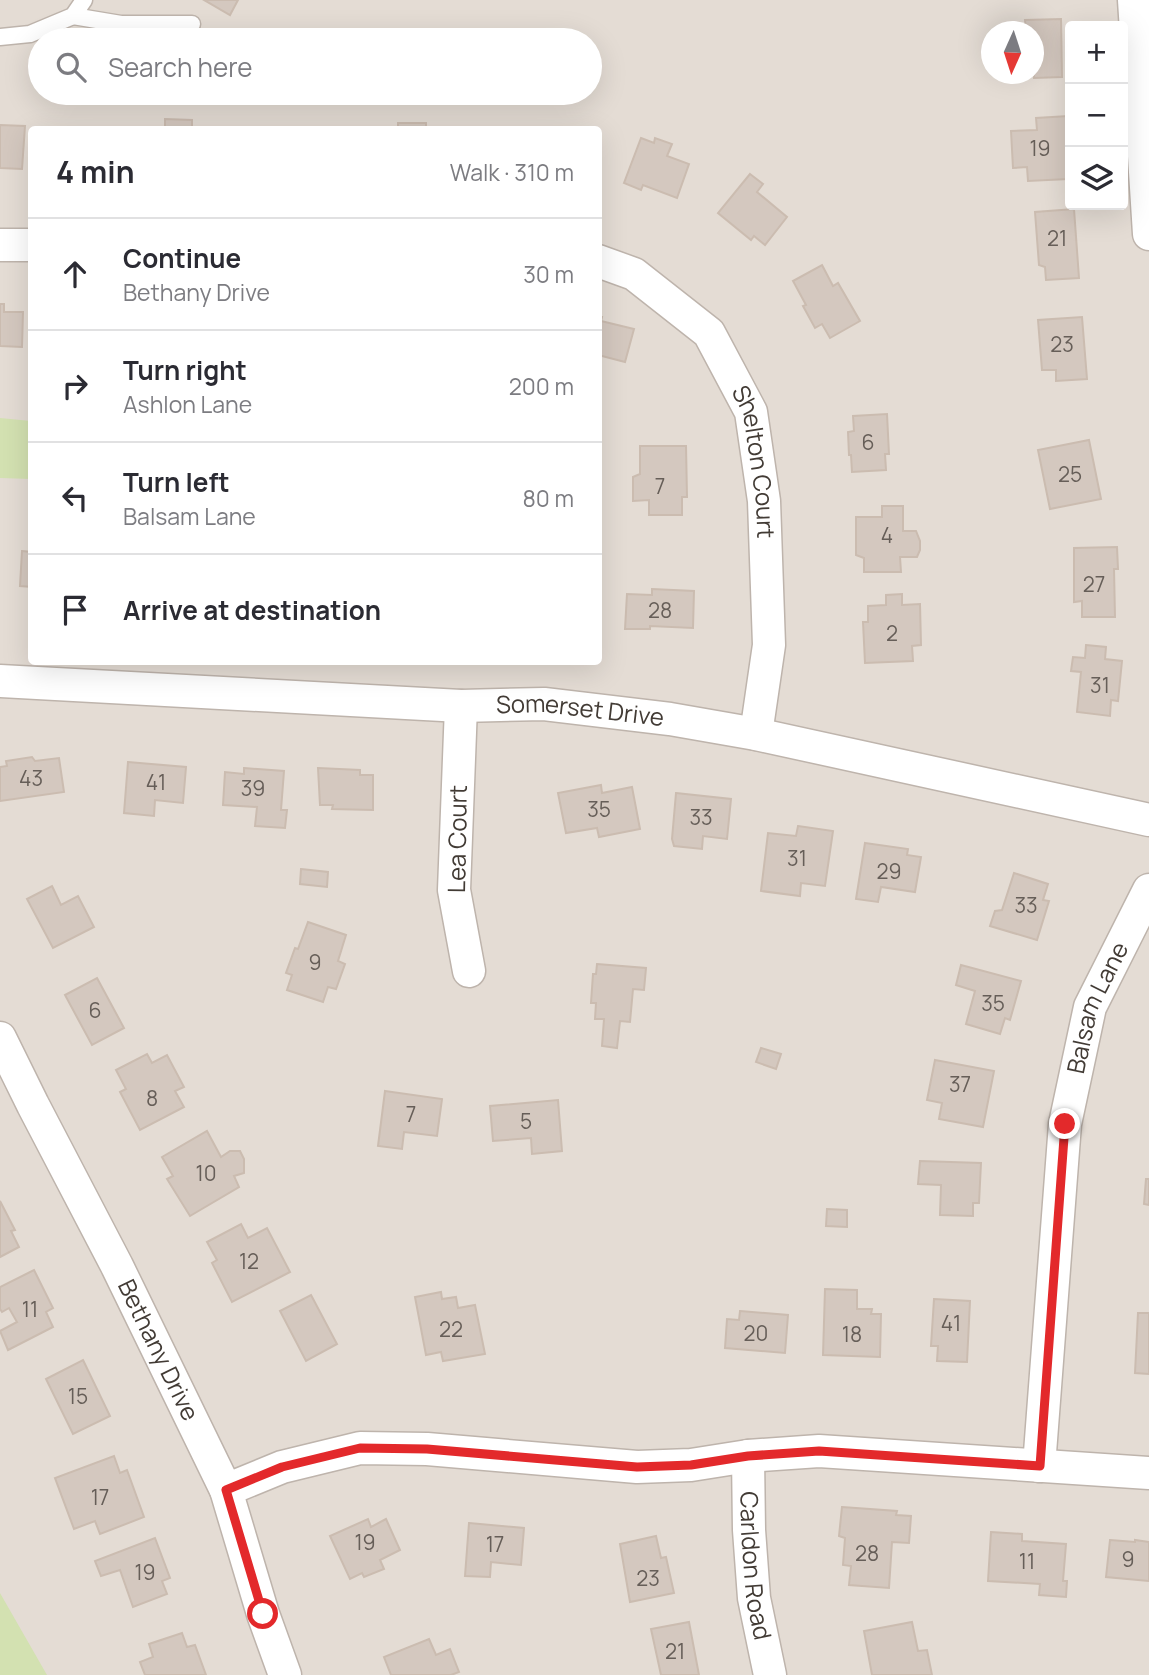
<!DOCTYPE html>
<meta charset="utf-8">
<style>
body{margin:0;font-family:Manrope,sans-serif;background:#f2f2f3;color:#2b2b33}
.controls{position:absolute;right:21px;top:21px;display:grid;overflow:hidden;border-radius:7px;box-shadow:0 7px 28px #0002}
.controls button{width:63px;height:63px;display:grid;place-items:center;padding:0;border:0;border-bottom:2px solid #e1e1e2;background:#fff;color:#2b2b33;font:35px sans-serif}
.compass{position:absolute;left:981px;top:21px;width:63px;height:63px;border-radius:50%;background:#fff;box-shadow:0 7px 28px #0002;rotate:183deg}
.stop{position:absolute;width:21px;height:21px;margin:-16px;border:5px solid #e3292b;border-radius:50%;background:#fff}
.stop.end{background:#e3292b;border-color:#fff;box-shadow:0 2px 7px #0008}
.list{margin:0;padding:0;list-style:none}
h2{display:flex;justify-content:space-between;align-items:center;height:91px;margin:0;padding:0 28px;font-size:30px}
h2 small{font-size:23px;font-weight:400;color:#7c7c81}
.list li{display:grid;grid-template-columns:46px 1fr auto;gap:21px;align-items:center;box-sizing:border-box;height:112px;padding:0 28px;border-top:2px solid #e1e1e2}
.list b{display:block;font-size:26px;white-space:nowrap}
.list p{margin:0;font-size:23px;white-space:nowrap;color:#7c7c81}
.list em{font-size:23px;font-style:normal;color:#7c7c81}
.icon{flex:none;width:38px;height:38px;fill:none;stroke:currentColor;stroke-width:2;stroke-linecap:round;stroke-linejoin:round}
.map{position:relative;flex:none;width:1149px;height:1675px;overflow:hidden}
.search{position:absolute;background:#fff;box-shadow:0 7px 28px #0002;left:28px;top:28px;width:574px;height:77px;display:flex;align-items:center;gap:18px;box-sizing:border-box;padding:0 24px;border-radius:38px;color:#7c7c81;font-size:26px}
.panel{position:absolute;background:#fff;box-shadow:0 7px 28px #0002;left:28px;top:126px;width:574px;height:539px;border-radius:7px}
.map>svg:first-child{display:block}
.residential{fill:#e4dcd4;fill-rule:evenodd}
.green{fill:#d3e1b1}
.building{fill:#d4c8bf;stroke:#cbbcb0;stroke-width:2}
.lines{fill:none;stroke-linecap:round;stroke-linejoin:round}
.service-casing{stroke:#beb4ac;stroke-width:19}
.minor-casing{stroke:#beb4ac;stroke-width:35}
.service{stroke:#fff;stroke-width:16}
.minor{stroke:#fff;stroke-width:32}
.route{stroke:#e3292b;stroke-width:9}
.labels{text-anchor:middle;stroke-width:6;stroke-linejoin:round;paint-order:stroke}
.number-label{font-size:21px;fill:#665e58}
.street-label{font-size:24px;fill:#423b35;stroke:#fff}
</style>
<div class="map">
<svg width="1149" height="1675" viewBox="0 0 1149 1675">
<rect width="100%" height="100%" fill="#f0ebe5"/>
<path class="residential" d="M0,0H1149V1675H0ZM1070,26H1123V205H1070ZM992,32H1034V74H992ZM40,40H590V93H40ZM32,130H598V662H32Z"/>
<g class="green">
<path d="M0,418L31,421V479L0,478Z"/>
<path d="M0,1593L47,1675H0Z"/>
</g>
<g class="building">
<path d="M204,0H238L230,15Z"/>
<path d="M1061,19L1062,77L1034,78V32H1026L1025,20Z"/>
<path d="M1068,116L1070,148L1067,149L1068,179L1028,181L1027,167L1013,168L1011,131L1037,130L1036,118Z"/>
<path d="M165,119L192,120V130H165Z"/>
<rect x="398" y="123" width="28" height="7"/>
<path d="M0,125L25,126L22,169L0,168Z"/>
<path d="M641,138L654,143L655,138L672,144L667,156L689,164L677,198L643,185L641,190L624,183Z"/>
<path d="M750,174L763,184L757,192L787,217L765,245L754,236L751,240L718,213Z"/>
<path d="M1074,209L1079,278L1046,280L1045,267L1039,265L1035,212Z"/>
<path d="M822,265L833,286L838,283L860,321L830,338L822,324L815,328L803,306L806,305L793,281Z"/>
<path d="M0,304H4V312H23L22,347L0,346Z"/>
<path d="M598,316L602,317L601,321L634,329L625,362L598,355Z"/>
<path d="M1082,317L1087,379L1056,381V370H1042L1038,320Z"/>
<path d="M887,414L889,454H885L886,470L852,472L851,455H849L848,432L854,431L853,416Z"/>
<path d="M1089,440L1101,499L1050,509L1038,450Z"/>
<path d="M640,446H686L687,497H682V515H649V500L633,501V477L640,474Z"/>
<path d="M882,506H903V531H916L920,541V550L917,557H900L901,572H864V558L856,555V517H882Z"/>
<path d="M1117,547L1118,569H1114L1115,617H1082V601L1074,602V548Z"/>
<path d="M22,551L32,552V587L20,586Z"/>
<path d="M652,589L694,591L693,628L650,626V629H625L627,594L652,595Z"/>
<path d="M902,594V605L920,604L921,645L912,646L913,661L865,663L863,622H868V606L886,605V595Z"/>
<path d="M1086,645L1106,647L1105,659L1122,661L1118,701L1111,700L1110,716L1077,712L1081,672L1071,671L1073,657L1085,658Z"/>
<path d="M32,757L35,761L59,758L64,792L0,801V767L7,766L6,761Z"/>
<path d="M128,762L186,767L183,803L155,800L154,816L124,813Z"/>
<path d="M244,768L284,771L281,810H287L285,828L255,826L257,807L223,805L225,772L244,774Z"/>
<path d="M318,768L360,770V775H373V810L332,809L333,805H320Z"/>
<path d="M601,785L602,793L632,787L640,829L599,837L597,828L566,833L558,793Z"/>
<path d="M676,793L731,799L727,839L703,836L702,849L674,846L672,839Z"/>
<path d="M798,826L833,831L825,886L801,883L800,896L761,891L768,833L796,836Z"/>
<path d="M865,843L908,849L907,855L921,857L915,892L881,887L878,902L856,899Z"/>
<path d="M301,869L328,872L327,887L300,884Z"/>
<path d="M1014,873L1048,884L1043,900L1049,901L1037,940L990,926L995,911L1002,910Z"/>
<path d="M52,886L61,905L78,896L94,927L53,948L27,899Z"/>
<path d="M308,922L346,935L338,961L345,964L336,989L328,987L323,1002L287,990L292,975L286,973L295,948L298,949Z"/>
<path d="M597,964L646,968L644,990L633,989L630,1022L620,1021L617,1048L602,1046L604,1019H595L596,1003H591L593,974H596Z"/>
<path d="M961,965L1021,981L1010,1020L1005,1018L1000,1034L966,1024L975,991L956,985Z"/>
<path d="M97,978L124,1028L92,1045L65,995Z"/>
<path d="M761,1048L781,1054L776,1069L756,1062Z"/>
<path d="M147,1054L152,1063L167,1055L184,1087L175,1091L184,1107L140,1130L120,1092L126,1089L116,1070Z"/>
<path d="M935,1060L994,1071L983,1127L939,1119L942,1103L927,1100Z"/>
<path d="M385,1091L442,1099L437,1136L404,1132L402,1149L378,1146Z"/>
<path d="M558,1100L562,1151L532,1154L531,1138L493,1141L490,1106Z"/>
<path d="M207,1131L221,1157L230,1151H240L244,1159V1173L234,1176L239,1187L190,1216L167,1179L173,1176L162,1157Z"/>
<path d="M920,1161L981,1163L979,1203H973V1216L940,1215L941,1185L918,1184Z"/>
<path d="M1146,1179H1149V1205L1144,1204Z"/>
<path d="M0,1201L15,1230L11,1231L19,1247L0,1257Z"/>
<path d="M827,1209L847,1210V1227L826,1226Z"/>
<path d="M241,1224L248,1238L267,1228L290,1272L232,1302L212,1263L217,1260L207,1242Z"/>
<path d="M34,1270L53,1308L46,1312L53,1327L8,1350L0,1331L17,1322L9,1308L2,1312L0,1309V1287Z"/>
<path d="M825,1289L857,1290V1309H872L871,1314H881L880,1357L823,1355Z"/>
<path d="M441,1292L442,1299L456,1297L458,1308L475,1305L485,1354L443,1361L441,1352L426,1355L415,1297Z"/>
<path d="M311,1295L337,1344L306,1361L280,1311Z"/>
<path d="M934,1299L970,1301L967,1362L937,1361L938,1346H931Z"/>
<path d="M740,1311L788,1315L785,1353L725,1348L727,1319L739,1320Z"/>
<path d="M1138,1313H1149V1374L1135,1373Z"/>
<path d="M83,1360L110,1416L73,1434L46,1379Z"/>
<path d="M114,1456L120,1473L127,1470L144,1517L100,1534L95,1521L74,1529L55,1478Z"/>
<path d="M842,1507L897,1511L896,1515L911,1516L909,1543L892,1542L889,1588L849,1585L851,1566L843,1565L845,1538L839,1536Z"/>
<path d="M368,1519L371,1527L386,1519L400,1550L380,1560L384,1569L364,1577L362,1573L350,1579L330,1536Z"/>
<path d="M469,1523L524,1528L521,1565L491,1562L490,1577L465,1576Z"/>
<path d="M991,1532L1022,1534V1541L1066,1544L1063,1581H1067L1066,1597L1039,1595L1040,1584L988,1581Z"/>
<path d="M656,1536L661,1558L666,1557L674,1593L630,1602L620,1544Z"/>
<path d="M155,1538L170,1578L162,1581L167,1594L133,1607L120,1570L101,1576L95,1561Z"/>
<path d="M1110,1540L1135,1542V1540L1149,1542V1581L1106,1577Z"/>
<path d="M689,1622L699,1675H661L651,1629Z"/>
<path d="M912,1622L918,1651L927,1650L932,1675H872L864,1631Z"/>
<path d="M182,1633L187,1647L195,1645L206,1675H145L140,1662L153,1657L149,1644Z"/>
<path d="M429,1639L436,1655L450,1649L459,1672L451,1675H391L384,1657Z"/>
</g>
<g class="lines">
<g class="service-casing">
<g id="service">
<path d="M73,16L121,24H192"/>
<path d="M0,37L30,34L73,16L84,0"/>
</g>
</g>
<g class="minor-casing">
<g id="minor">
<path d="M1134,0L1149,234"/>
<path d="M0,245H32"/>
<path id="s1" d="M598,261L634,274L709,333L751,412L764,501L769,645L756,734"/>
<path id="s2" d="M0,681L461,706L544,704L670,719L756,734L1149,820"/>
<path d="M461,706L454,890L469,971"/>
<path id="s3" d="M0,1038L33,1105L117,1266L226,1490L263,1614L285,1675"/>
<path id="s4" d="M748,1456L749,1530L754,1598L770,1675"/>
<path id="s5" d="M1039,1466L1065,1124L1090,1007L1149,890"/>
<path d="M226,1490L282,1467L360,1448L427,1449L637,1467L691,1465L748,1456L819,1451L1149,1473"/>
</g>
</g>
<use href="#service" class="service"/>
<use href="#minor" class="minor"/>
</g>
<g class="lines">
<path class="route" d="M263,1614L226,1490L282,1467L360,1448L427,1449L637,1467L691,1465L748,1456L819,1451L1040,1466L1065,1124"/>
</g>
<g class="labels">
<g class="number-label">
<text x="1040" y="156">19</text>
<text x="1057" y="246">21</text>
<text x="1062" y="352">23</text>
<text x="868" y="450">6</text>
<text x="1070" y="482">25</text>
<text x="660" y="494">7</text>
<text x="887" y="543">4</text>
<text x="1094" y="592">27</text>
<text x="660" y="618">28</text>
<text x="892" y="641">2</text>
<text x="1100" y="693">31</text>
<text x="31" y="786">43</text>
<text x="156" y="790">41</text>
<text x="253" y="796">39</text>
<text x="599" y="817">35</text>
<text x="701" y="825">33</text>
<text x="797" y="866">31</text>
<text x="889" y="879">29</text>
<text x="1026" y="913">33</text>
<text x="315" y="970">9</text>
<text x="993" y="1011">35</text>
<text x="95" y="1018">6</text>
<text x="960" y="1092">37</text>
<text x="152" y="1106">8</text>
<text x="411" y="1122">7</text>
<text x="526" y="1129">5</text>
<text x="206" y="1181">10</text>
<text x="249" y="1269">12</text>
<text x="30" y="1317">11</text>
<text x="951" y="1331">41</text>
<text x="451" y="1337">22</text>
<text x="756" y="1341">20</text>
<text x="852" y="1342">18</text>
<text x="78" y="1404">15</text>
<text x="100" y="1505">17</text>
<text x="365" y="1550">19</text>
<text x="495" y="1552">17</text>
<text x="867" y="1561">28</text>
<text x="1128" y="1567">9</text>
<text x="1027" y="1569">11</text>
<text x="145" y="1580">19</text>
<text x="648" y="1586">23</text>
<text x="675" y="1659">21</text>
</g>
<g class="street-label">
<text dy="8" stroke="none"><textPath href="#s1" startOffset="273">Shelton Court</textPath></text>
<text dy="8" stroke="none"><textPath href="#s2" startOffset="581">Somerset Drive</textPath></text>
<text transform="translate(458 839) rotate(-89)" y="8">Lea Court</text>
<text dy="8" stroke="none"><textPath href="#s5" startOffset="464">Balsam Lane</textPath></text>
<text dy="8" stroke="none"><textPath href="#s3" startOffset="350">Bethany Drive</textPath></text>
<text dy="8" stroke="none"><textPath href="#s4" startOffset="110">Carldon Road</textPath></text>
</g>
</g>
</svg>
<div class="controls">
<button>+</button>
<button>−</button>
<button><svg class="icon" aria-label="layers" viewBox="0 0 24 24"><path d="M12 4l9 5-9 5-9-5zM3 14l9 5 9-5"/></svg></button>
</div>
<svg class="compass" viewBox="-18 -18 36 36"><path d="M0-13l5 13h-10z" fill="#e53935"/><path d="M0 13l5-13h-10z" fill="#7c7c81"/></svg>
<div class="stop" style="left:263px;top:1614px"></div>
<div class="stop end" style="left:1065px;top:1124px"></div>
<div class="search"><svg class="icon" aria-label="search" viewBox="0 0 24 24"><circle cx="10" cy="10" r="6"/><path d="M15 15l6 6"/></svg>Search here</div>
<section class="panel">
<h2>4 min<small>Walk · 310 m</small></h2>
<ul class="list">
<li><svg class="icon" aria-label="ahead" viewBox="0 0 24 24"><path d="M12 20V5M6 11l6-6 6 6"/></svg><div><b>Continue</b><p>Bethany Drive</p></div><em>30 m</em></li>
<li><svg class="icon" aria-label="right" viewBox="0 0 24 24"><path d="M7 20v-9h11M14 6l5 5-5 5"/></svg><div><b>Turn right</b><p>Ashlon Lane</p></div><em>200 m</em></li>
<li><svg class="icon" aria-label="left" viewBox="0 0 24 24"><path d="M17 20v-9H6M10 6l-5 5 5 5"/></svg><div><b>Turn left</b><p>Balsam Lane</p></div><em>80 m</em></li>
<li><svg class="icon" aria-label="arrive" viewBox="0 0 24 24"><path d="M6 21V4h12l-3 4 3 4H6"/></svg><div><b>Arrive at destination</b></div></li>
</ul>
</section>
</div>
